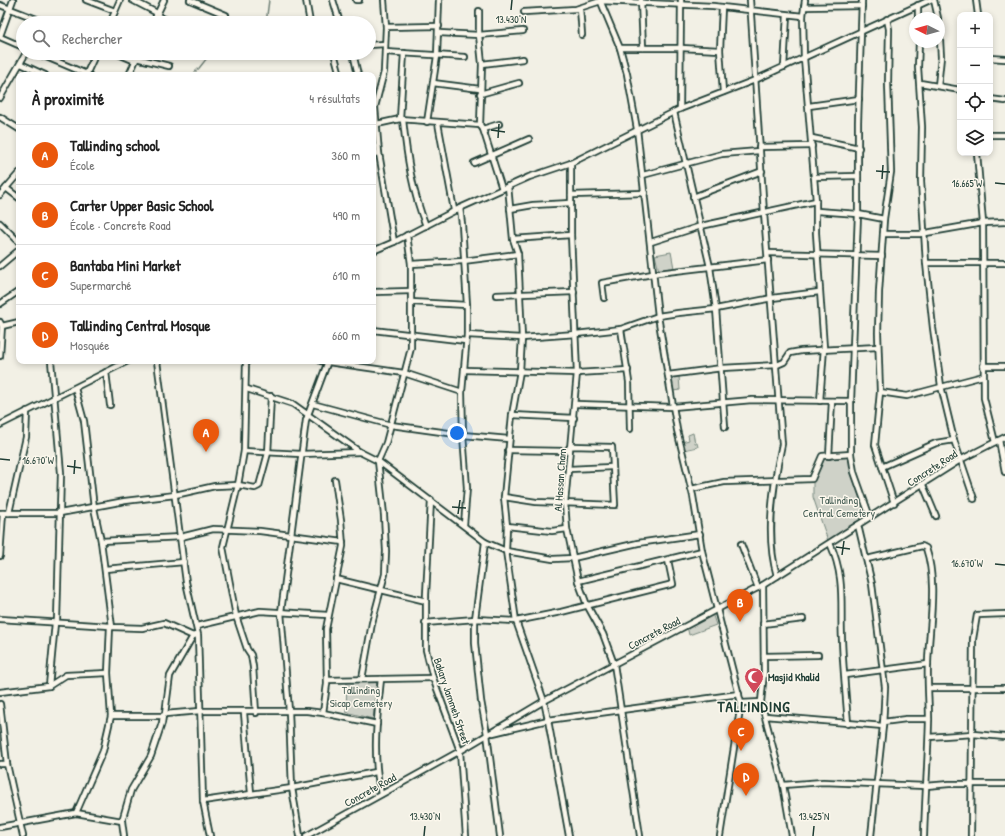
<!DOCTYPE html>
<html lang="fr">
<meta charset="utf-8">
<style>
body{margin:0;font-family:"Patrick Hand",sans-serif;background:#f6f6f6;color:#222}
.controls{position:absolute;right:12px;top:12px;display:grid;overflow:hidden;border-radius:8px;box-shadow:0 2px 6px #0003}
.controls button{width:36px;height:36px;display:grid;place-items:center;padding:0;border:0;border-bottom:1px solid #e0e0e0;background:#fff;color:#222;font:20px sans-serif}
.compass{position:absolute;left:909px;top:12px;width:36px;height:36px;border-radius:50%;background:#fff;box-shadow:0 2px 6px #0003;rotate:276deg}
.you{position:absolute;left:457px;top:433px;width:14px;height:14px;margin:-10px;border:3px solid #fff;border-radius:50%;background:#1a73e8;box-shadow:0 0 0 6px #1a73e833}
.badge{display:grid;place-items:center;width:26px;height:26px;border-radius:50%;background:#ea580c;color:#fff;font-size:13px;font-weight:700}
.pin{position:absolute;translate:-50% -33px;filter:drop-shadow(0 1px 2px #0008)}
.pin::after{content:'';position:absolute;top:21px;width:14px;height:12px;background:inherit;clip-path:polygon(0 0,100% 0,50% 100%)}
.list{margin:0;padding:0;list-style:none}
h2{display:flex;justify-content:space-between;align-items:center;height:52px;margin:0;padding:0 16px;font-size:17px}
h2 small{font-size:13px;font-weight:400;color:#767676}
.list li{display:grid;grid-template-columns:26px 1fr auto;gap:12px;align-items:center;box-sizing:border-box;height:60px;padding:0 16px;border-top:1px solid #e0e0e0}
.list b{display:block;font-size:15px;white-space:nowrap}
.list p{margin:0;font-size:13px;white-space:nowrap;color:#767676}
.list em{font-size:13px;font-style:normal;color:#767676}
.icon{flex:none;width:22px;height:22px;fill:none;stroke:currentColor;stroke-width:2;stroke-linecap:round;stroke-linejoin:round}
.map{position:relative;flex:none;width:1005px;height:836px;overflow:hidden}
.search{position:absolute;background:#fff;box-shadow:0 2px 6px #0003;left:16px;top:16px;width:360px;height:44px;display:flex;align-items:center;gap:10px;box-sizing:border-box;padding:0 14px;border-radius:22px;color:#767676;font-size:15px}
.panel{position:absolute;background:#fff;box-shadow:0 2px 6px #0003;left:16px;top:72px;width:360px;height:292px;border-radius:8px}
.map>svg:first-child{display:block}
.green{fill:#cfd2c8;stroke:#77887e}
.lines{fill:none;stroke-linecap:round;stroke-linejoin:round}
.stream{stroke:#6e7f75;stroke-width:1.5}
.minor-casing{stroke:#1f3d34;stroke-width:8}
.minor{stroke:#fbf7ec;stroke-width:4.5}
.ticks{fill:none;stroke:#1f3d34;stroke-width:1.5}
.labels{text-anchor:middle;stroke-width:3;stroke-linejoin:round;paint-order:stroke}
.street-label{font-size:11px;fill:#1f3d34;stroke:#fbf7ec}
.park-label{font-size:11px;fill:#425b52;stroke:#fbf7ec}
.poi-label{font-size:11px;font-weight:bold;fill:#1f3d34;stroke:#fbf7ec;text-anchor:start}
.district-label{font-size:15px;font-weight:bold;letter-spacing:1px;fill:#1f3d34;stroke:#fbf7ec}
.ticks-label{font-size:10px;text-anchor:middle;fill:#1f3d34;stroke:#fbf7ec;stroke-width:3;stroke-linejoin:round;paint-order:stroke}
</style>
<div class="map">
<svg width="1005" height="836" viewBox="0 0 1005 836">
<rect width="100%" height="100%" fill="#f2f0e5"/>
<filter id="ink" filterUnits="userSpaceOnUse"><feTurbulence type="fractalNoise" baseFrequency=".025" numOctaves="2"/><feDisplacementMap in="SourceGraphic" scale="8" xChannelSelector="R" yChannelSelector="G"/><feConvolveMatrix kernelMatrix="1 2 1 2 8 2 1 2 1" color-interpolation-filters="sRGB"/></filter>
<g filter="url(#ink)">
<g class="green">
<path d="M671,252L674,268L659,271L655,255Z"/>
<path d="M671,376H679L680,390L673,391Z"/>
<path d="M693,433L695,443H697L698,447L684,450L682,442L689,440L688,435Z"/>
<path d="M848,457L866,516L828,541L813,497V481L822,458Z"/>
<path d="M712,613L716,625L689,635L687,626Z"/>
<path d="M347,681H377L373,719L346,712Z"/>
</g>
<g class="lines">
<g class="stream">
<path d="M266,23L269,0"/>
<path d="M195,72C205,64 203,57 217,53"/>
</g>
<g class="minor-casing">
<g id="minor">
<path d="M86,0L115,11"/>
<path d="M132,0L157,13"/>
<path d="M190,0L226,15"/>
<path d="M306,0L310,23"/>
<path d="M333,0L340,23"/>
<path d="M356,0H359"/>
<path d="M384,0L386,27L384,72L375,107L379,153L394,242"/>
<path d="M600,0L620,48L627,74L637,129L658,316L677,430L693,496L702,551L741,703L720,836"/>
<path d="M641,0L643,48"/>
<path d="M750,0L764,213L782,444C773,485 765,536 777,576"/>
<path d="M805,0L803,16L804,58L816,201V233L824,348L820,401"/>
<path d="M862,0L858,122V214L851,401V454L854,472L870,517"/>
<path d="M934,0L938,18"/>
<path d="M976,0L978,15"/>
<path d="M0,5L47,23"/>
<path d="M918,5V18"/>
<path d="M722,7L720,50L723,92"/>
<path d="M804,7L862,6"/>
<path d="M580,8L582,35"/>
<path d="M479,11V35L482,64L480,125L483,129L502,189"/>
<path d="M524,12L576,9L601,1L713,6L803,16"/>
<path d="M156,15L173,23"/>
<path d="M887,19L889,29L888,83L891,172L884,219L879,292L878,333L880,392L875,445L894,503"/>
<path d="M110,23L120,0"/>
<path d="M153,23L164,0"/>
<path d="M386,27L439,26"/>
<path d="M439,33L479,35L523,31"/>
<path d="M0,36L13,0"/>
<path d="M0,37L23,47"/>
<path d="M919,42L918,67L922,127L921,181L926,263L933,328L941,386L954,440L974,499"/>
<path d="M369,45L385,44"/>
<path d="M620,48H681L720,50"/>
<path d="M385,52L465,57"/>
<path d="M37,53L89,75"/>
<path d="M116,53L135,61"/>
<path d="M334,53L340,75"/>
<path d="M353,53L358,75"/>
<path d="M136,58L169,66"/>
<path d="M990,58L1005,59"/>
<path d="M21,64L45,75"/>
<path d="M482,64L523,59"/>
<path d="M784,67L787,15"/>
<path d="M86,75L96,53"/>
<path d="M129,75L139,53"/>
<path d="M433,83L480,89"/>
<path d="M920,83L960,90"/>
<path d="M938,86L941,57L939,23"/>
<path d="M480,94L519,83"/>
<path d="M0,98L26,53"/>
<path d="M990,99L1005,101"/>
<path d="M809,106L859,99"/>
<path d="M680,109L681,0"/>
<path d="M674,112L710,267L716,309L725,427"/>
<path d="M0,117L19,129"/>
<path d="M400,119L404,53"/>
<path d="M403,120C407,157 412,191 426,226"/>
<path d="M427,122L437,56L439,0"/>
<path d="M438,123L454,210"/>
<path d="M377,124L400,119L480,125"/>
<path d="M483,129L499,124"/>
<path d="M990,135H1005"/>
<path d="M812,138L859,148"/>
<path d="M759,147L812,146"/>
<path d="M977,153L983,223L984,398L995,442"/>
<path d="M373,154L379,153"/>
<path d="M474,163L529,139"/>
<path d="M571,163V235L577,373L565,503L567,529L578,581L587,605L603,634L614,664L640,836"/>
<path d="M643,175L722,154L759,151"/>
<path d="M814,177L858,176"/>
<path d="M508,186L513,239L518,254L522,338L520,371L512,415L504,497L507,526L506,551L516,621L544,701L548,720L569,836"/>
<path d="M6,188L19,198"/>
<path d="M0,195L19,173"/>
<path d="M571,195L645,193"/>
<path d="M693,197L762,171"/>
<path d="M460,208L462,224L467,305V335L462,392L463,435L467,488L464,525"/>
<path d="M510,209L533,205L571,203"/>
<path d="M817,211L858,214L884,219"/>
<path d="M0,223L19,242"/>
<path d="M883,234H920L983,223L1005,222"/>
<path d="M513,239L571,235"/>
<path d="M651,242L701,226L816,201"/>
<path d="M373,251L394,242L460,208L529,177L571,163L680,109L755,80L930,0"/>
<path d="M768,253L882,256"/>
<path d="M926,263H1005"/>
<path d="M411,264L463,261L518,254"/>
<path d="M0,266L19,250"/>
<path d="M373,292L412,291"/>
<path d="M496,295L574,292"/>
<path d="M604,298L602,283L658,273L768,260"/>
<path d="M411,302L467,305"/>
<path d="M0,304L19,291"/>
<path d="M0,322L2,326L0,356"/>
<path d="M2,326L19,322"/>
<path d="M621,329L629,382L630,429"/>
<path d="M373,330L466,341"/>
<path d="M467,335L522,338L576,334L621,329L658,316L678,313L716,309L772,298L819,292"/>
<path d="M157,361L186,582L198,635L203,801L210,836"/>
<path d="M246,361L244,451L238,485L223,547L236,616L247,649L251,655L253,667L256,713"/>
<path d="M321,361L404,373L462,392"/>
<path d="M983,366H1005"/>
<path d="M464,370L577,373L628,370"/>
<path d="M106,372L110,405"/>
<path d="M668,375L722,368L777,365L784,362L790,353L801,351L878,347"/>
<path d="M75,388L84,421L94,508L101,541L112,627"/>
<path d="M247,389L293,404L360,452L378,461L485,542L506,551L553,559L573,558L638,543L700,534"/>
<path d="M880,392L907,396L983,376"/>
<path d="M313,404L391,425L463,435L509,439"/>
<path d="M576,404L673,407L752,400L851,401"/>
<path d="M512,415L574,418"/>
<path d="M0,425L128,361"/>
<path d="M999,440L1005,472"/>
<path d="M244,451L301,454L360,452"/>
<path d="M829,456L832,401"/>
<path d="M882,467L936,443L954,440"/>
<path d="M569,469L612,467"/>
<path d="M923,485L936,516"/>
<path d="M691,489L724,482L812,479L822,456L851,454"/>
<path d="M504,497L536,502L615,505L612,447L571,446L566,451L508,450"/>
<path d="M431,500L426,595V650L433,678L460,751L466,836"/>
<path d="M0,513H60L125,501L175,495L215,486L238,485L255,488L259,486L268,453L271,396"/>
<path d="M9,513L26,437L27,411"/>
<path d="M858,525L872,584L885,687L883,726L871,836"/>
<path d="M507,526L552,531L567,529"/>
<path d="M101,541L181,537L213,529L260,531L343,542"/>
<path d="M485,542L475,619V643L481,701L487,734L500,836"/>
<path d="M830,543C846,580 840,603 842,640C843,668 846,696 848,724"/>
<path d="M741,544L758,588"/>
<path d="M0,556L3,513"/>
<path d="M867,559L922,546L926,548C938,584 929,625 928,663C927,682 929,701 929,720C928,759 925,798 924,836"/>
<path d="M105,569L184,562"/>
<path d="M336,579L426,601"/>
<path d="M578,581L702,551"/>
<path d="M763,585L764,672L761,702L783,785L792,836"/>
<path d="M0,619L110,626L112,627L142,628L164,623L193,636L196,635"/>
<path d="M425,623L475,619L516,621L561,612L673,584L668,560"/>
<path d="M763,624L803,619"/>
<path d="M197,626L260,611L328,615"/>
<path d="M764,656L818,655"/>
<path d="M845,675L928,664"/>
<path d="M362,679L372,623L385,574L386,551L384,515L378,461L386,443L411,348V264L407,235"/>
<path d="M327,680L433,678"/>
<path d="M49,686L55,623L57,620L61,473L51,361"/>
<path d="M929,688H1005"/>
<path d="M0,692L49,686L66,675L108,673"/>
<path d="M741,703L761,702"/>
<path d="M0,704L7,764L23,836"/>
<path d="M244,713L251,793"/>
<path d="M323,713L327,684L326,629L343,546L341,520L335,480"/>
<path d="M165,714L200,711H307L323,713L377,724"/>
<path d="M111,716H163"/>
<path d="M765,716L883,726"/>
<path d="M883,722L906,719H929"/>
<path d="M493,733L548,720L739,694"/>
<path d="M929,737L973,734L1005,737"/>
<path d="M0,764H7"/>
<path d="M783,785L823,782L926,786L949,784H1005"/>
<path d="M381,794C372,756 377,718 381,679"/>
<path d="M203,801L292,788L376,772"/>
<path d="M76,813L103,751L111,716L108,673L110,626"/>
<path d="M0,827L76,813L122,821"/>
<path d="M124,836L122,821L131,790L151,756L162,723L163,716L165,714L170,676L193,636"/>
<path d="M300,836L292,788L289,711L281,612L306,420L328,361"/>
<path d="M306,836L460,751L544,701L763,585L960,460L1005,437"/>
<path d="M971,836L973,639L977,615L1005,614"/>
</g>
</g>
<use href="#minor" class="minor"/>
</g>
</g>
<path class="ticks" d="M511,10L512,0M491,130L505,132M498,138L499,124M876,171L890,172M882,179L883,165M995,183L1005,184M0,459L10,460M67,466L81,468M74,474L75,460M452,507L466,508M458,514L460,500M836,547L850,549M842,555L844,541M995,564L1005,565M424,836L425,826M813,836L814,826"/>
<defs>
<g id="mosque-pin" transform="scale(1)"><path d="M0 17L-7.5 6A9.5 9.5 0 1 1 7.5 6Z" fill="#d1495b" stroke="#fbf7ec"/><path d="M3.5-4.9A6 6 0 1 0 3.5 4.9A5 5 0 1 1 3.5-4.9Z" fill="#fff"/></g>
</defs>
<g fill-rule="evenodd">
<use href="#mosque-pin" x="754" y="677"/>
</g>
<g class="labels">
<g class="street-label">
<text transform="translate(932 468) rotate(-33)" y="4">Concrete Road</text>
<text transform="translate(560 480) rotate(-86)" y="4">Al Hassan Cham</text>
<text transform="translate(654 633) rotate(-28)" y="4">Concrete Road</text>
<text transform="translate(452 701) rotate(71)" y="4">Bakary Jammeh Street</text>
<text transform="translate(370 790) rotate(-29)" y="4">Concrete Road</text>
</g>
<g class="park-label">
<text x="839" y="504">Tallinding<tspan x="839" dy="13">Central Cemetery</tspan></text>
<text x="361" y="694">Tallinding<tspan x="361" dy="13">Sicap Cemetery</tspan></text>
</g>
<g class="poi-label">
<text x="768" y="681">Masjid Khalid</text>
</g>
<g class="district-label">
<text x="754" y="712">TALLINDING</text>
</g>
</g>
<g class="ticks-label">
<text x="511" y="23">13.430°N</text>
<text x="967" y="187">16.665°W</text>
<text x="38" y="464">16.670°W</text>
<text x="967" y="567">16.670°W</text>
<text x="425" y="820">13.430°N</text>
<text x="814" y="820">13.425°N</text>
</g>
</svg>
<div class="controls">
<button>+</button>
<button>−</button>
<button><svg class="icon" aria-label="locate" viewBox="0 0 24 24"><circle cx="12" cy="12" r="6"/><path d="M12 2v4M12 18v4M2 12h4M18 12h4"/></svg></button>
<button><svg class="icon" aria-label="layers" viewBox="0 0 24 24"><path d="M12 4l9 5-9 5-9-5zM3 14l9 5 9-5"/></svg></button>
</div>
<svg class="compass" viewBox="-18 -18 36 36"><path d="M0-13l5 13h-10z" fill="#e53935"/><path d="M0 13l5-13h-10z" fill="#767676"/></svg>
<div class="you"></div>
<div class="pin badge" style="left:206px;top:452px">A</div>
<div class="pin badge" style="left:740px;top:622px">B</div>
<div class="pin badge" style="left:741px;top:751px">C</div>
<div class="pin badge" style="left:746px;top:796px">D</div>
<div class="search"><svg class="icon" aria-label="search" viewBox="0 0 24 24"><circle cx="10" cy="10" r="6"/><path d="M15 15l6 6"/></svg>Rechercher</div>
<section class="panel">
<h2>À proximité<small>4 résultats</small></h2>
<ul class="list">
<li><span class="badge">A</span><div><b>Tallinding school</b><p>École</p></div><em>360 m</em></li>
<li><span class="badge">B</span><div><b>Carter Upper Basic School</b><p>École · Concrete Road</p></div><em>490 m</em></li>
<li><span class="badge">C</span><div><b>Bantaba Mini Market</b><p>Supermarché</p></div><em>610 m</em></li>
<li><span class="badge">D</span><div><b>Tallinding Central Mosque</b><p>Mosquée</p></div><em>660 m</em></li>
</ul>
</section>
</div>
